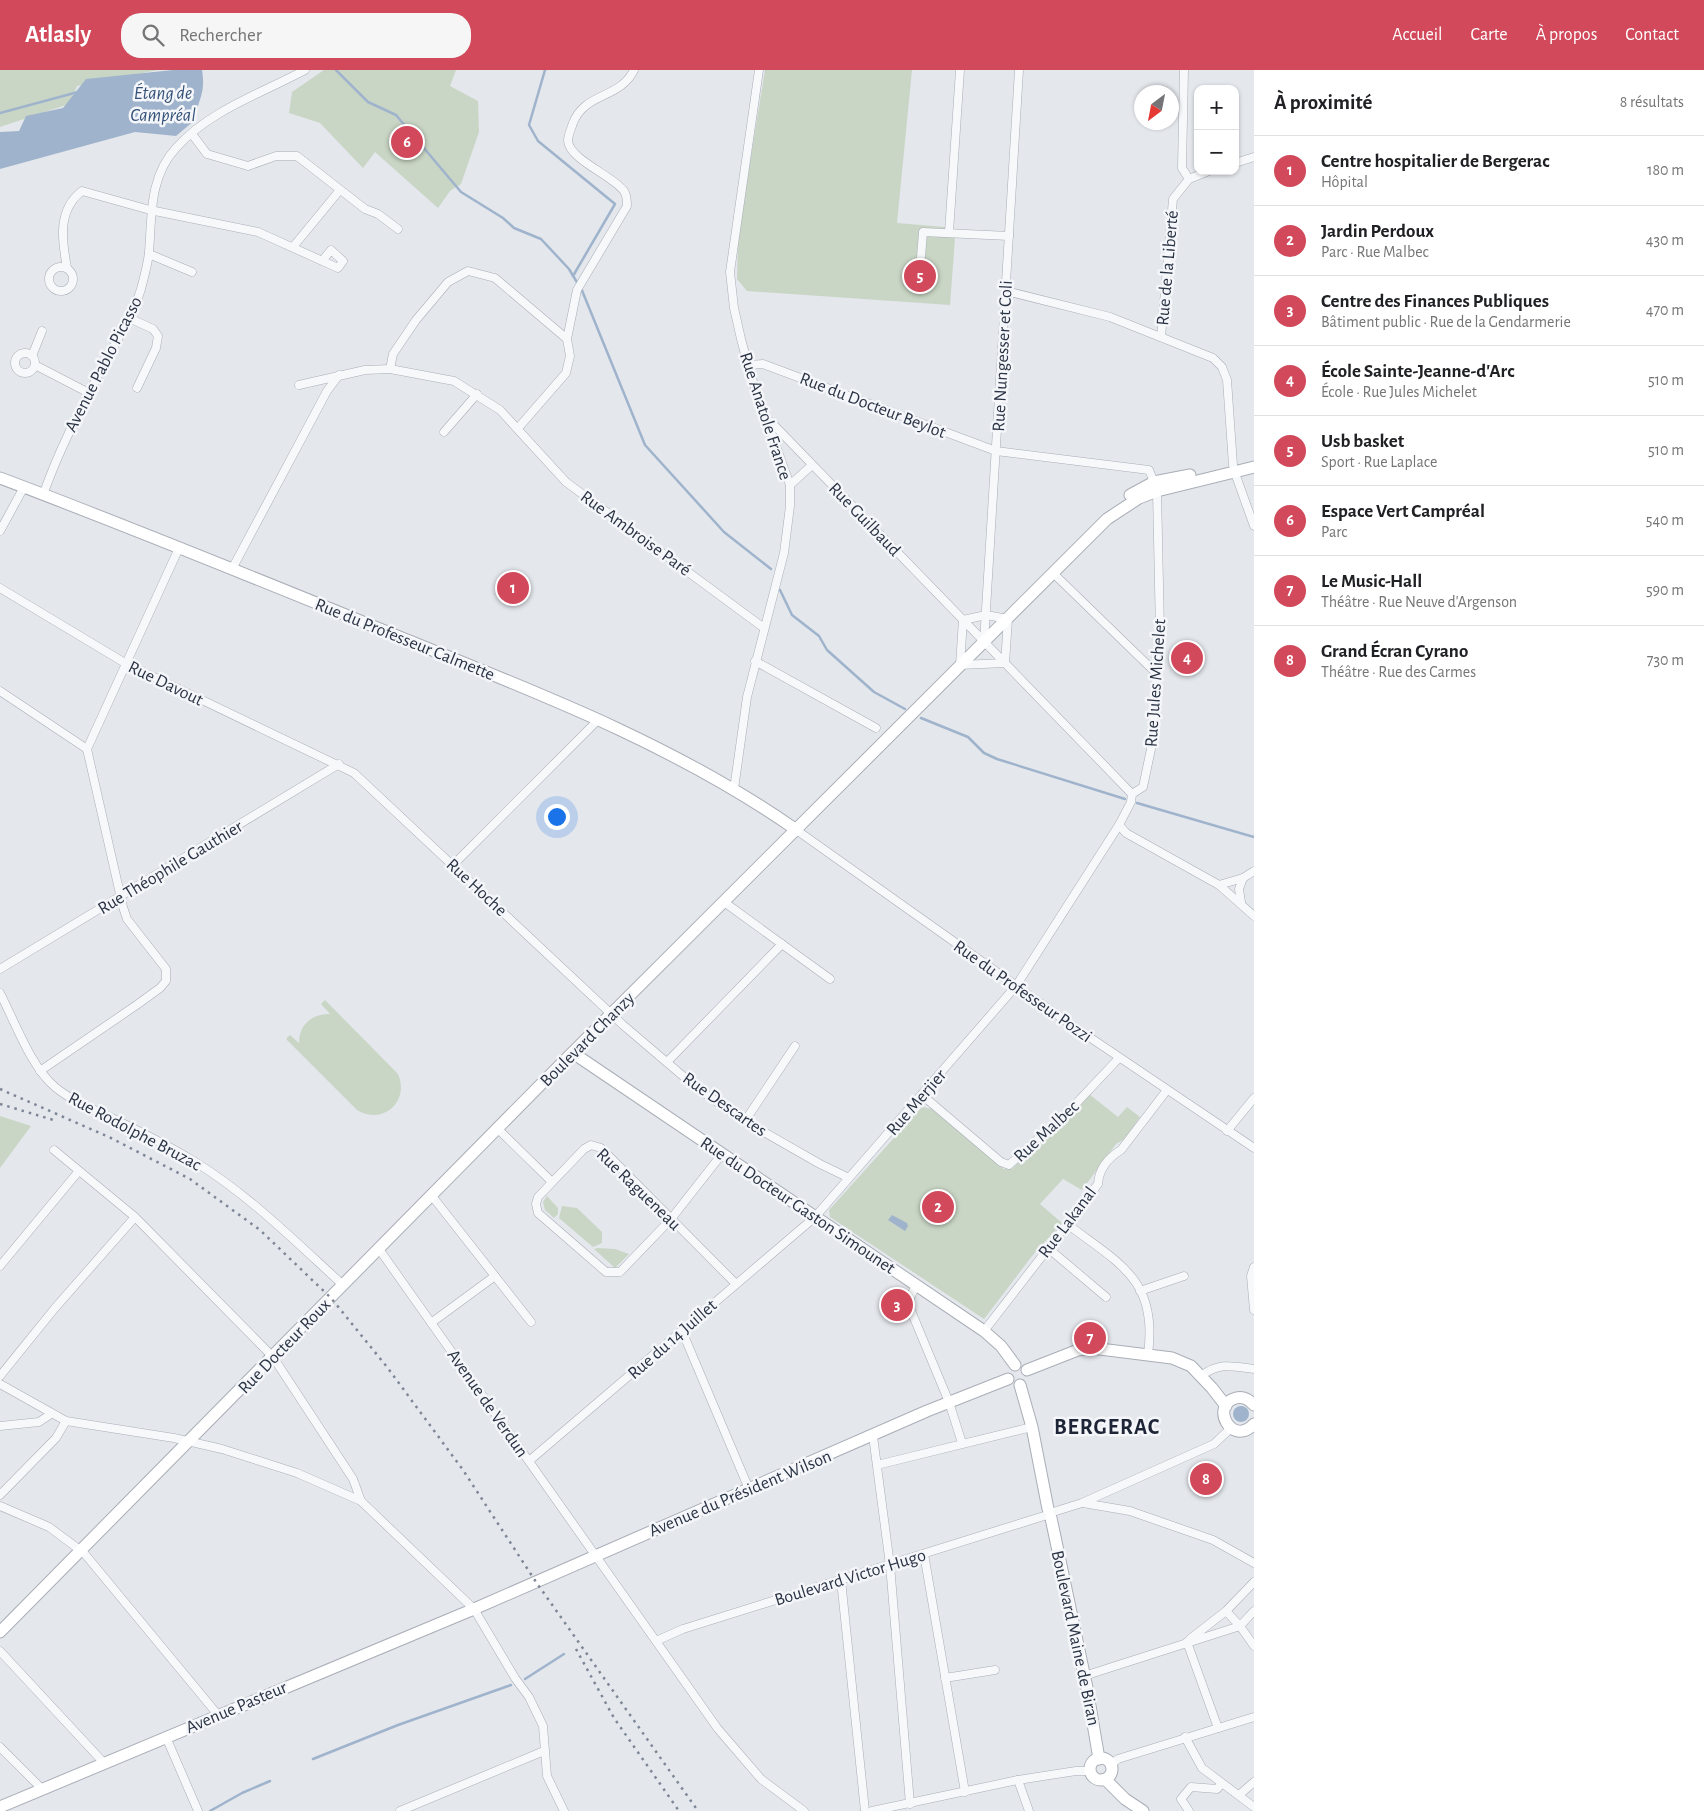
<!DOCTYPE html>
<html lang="fr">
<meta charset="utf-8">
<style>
body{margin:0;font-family:"Alegreya Sans",sans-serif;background:#f6f6f6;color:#202124}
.controls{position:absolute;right:15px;top:15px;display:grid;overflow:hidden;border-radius:10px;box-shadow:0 1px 4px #0004}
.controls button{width:45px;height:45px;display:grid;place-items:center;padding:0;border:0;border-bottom:1px solid #e0e0e0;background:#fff;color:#202124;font:25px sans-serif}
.compass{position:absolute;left:1134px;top:15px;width:45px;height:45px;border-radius:50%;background:#fff;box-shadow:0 1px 4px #0004;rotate:212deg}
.you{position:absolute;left:556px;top:746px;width:18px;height:18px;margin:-12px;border:4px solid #fff;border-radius:50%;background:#1a73e8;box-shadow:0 0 0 8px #1a73e833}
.badge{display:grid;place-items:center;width:32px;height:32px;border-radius:50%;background:#d1495b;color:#fff;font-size:16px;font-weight:700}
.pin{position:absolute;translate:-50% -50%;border:2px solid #fff;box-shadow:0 1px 5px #0006}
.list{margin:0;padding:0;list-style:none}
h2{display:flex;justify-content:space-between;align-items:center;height:65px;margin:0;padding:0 20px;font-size:21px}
h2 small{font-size:16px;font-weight:400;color:#757577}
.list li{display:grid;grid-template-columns:32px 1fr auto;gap:15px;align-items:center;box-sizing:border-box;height:70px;padding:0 20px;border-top:1px solid #e0e0e0}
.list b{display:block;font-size:19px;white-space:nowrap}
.list p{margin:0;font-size:16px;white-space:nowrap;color:#757577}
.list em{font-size:16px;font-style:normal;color:#757577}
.icon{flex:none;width:28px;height:28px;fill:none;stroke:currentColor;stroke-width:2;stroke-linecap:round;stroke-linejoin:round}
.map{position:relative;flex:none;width:1254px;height:1741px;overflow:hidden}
header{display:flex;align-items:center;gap:30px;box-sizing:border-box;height:70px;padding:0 25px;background:#d1495b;color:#fff}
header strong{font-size:24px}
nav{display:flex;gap:28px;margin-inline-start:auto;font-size:18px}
.search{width:350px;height:45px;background:#f6f6f6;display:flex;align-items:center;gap:12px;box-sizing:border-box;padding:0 18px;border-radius:20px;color:#757577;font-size:19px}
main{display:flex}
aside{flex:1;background:#fff}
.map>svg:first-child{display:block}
.green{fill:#c9d6c5}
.water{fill:#9fb4cc}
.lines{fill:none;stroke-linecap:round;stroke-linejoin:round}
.stream{stroke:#9fb4cc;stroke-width:2.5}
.minor-casing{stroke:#a9aeb7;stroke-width:9}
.secondary-casing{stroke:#a9aeb7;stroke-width:13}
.minor{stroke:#f7f8fa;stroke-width:8}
.secondary{stroke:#fff;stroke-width:11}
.rail{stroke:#7d8696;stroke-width:2.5;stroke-dasharray:2.5 5;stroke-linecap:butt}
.labels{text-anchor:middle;stroke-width:5;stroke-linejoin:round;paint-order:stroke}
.street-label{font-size:18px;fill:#2b3445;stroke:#f4f6f9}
.water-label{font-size:19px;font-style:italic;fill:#34527a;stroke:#f4f6f9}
.district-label{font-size:22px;font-weight:bold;letter-spacing:1px;fill:#1d2536;stroke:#f4f6f9}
</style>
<header>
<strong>Atlasly</strong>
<div class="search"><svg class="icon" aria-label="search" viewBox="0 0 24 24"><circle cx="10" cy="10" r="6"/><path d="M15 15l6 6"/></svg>Rechercher</div>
<nav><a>Accueil</a><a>Carte</a><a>À propos</a><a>Contact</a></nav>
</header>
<main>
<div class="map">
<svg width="1254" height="1741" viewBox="0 0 1254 1741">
<rect width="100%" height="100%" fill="#e4e7ec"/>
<g class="green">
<path d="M0,0H158L77,16L69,34L0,57Z"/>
<path d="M324,0H456L450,16L478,31L479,62L461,114L450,121L438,138L375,82L363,98L320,53L289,43L292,22Z"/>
<path d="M765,0H912L897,153L945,157V167L955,168L950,235L747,221L737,209L738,167Z"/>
<path d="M325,930L398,1004C410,1031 383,1056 357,1040L286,969L290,965L299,973C299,955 311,944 330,944L321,934Z"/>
<path d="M1089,1024L1118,1047L1127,1037L1140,1047L1125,1069L1116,1074L1082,1120L1063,1109L1040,1134L1062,1153L1032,1186L984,1249L830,1147L829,1140L922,1037L933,1039L1004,1099H1012Z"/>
<path d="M0,1046L31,1056L0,1098Z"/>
<path d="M547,1126L558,1138V1144L554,1148L545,1140L543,1132Z"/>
<path d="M562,1136L577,1138L602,1162V1173L593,1177L559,1148Z"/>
<path d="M598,1178L615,1179L629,1184L615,1198L594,1179Z"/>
</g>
<g class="water">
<path d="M173,0H202C206,25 198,28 195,50L176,66L135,62L0,99V62L19,61L26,46L63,38L86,9Z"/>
<path d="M892,1145L907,1153L908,1156L905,1161L888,1150Z"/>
<circle cx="1241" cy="1344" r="8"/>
</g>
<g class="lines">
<g class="stream">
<path d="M336,0L368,32L396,45L461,122L503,148L514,158L541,169L569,199L578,214"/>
<path d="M545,0L529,55L538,71L615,134L573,206"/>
<path d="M0,43L78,22"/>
<path d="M581,218L645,375L724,462L771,499"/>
<path d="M780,520L792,545L819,566L827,580L874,622L905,639"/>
<path d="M921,648L968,667L984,683L997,689L1125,729"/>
<path d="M1137,733L1254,767"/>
<path d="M525,1609L564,1584"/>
<path d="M313,1689L398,1655L511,1615"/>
<path d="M210,1741L242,1723L270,1711"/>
</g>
<g class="minor-casing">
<g id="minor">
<path d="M1184,0L1182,98L1189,109"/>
<path d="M192,64L207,84L248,96L276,86H297L365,139L378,144L398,159"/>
<path d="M1235,93L1254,87"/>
<path d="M949,162L960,0"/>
<path d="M293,177L339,121"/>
<path d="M149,184L192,202"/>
<path d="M921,187L923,162L1009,166"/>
<circle cx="61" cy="209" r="12"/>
<path d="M67,198C62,171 57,140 82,121L150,140L258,162L338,198L343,191L331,180L322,191"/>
<path d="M1006,221L1110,247L1213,288L1222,297L1227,310L1233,395"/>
<path d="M129,248L153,259L158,266L156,278L137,318"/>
<path d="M1161,267L1173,129L1189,109L1209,101"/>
<circle cx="25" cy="293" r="10"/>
<path d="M32,286L42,261"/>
<path d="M35,295L89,323"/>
<path d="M749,295L763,294L996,381L1149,400L1154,412"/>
<path d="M390,299L393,284L416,250L448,212L468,201L495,208L567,269"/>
<path d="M299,315L365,300L390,299L454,311L500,340L566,412L764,558"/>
<path d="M771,352L1132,724"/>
<path d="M519,357L566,303L570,286L567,269L577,220L627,136C627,131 627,125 624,121C612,105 570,90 568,71C568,65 571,59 573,53C585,22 620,29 634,0"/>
<path d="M444,362L477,324"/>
<path d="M1235,403L1254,456"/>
<path d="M790,415L812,395"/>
<path d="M43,425C60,377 81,338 104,294C117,270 133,245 141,219C144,207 148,194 149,182C152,146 149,107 176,78C210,40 262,23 305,0"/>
<path d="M0,461L24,417"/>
<path d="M232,499L327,321L339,305"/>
<path d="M1053,503L1156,603"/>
<path d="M0,518L125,593L354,703L623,955L697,1018L741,1049L820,1094L849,1108"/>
<path d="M986,545L1008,549L1005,593L960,595L963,550Z"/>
<path d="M984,572L1019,0"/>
<path d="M755,591L876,658"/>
<path d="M0,621L87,679"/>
<path d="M734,719L747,627L784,483L790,436V415L751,306L741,269L734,238L730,202L759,0"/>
<path d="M1119,755L1126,763L1219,815L1254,846"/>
<path d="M795,759L1070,954L1254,1078"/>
<path d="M453,795L598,650"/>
<path d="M1219,815L1243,808L1254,801"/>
<path d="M724,832L830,909"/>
<path d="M1241,832L1239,819L1243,808"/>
<path d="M0,899L339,694"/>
<path d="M0,923C15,952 31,997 55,1017C72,1031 92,1039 112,1048C139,1061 166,1074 192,1090C248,1124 295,1171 343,1215"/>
<path d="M667,992L782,874"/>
<path d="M40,1001L138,934L160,918L166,911V899L127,849L123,837L87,679L179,478"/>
<path d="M922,1025L1001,1092L1009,1095L1069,1041L1119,988"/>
<path d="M745,1051L795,976"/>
<path d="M498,1059L552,1112"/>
<path d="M1227,1061L1254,1028"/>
<path d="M54,1080L135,1147L273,1287L353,1409L361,1431"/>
<path d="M722,1084L671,1149L620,1202H606L538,1143L536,1134L538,1127L584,1079L591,1075L601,1078L736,1214"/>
<path d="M432,1126L531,1252"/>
<path d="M1067,1154C1120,1194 1158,1210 1148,1284"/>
<path d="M1048,1178L1106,1227"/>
<path d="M379,1179L718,1659L761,1709L804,1741"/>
<path d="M0,1196L78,1102"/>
<path d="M1254,1197L1251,1206L1254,1240"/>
<path d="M916,1215L910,1228L909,1236L949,1332L962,1373"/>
<path d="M1140,1221L1184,1206"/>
<path d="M431,1253L495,1206"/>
<path d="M682,1261L749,1419"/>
<path d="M984,1261L1098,1114C1099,1098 1108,1088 1121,1080L1167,1020"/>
<path d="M0,1306L55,1238L135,1147"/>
<path d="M1201,1306C1220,1292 1232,1296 1254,1299"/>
<path d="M0,1314L66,1351L174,1368L222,1379L297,1403L361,1431L474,1539L515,1608L529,1627L543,1656L547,1706L564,1741"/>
<path d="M0,1356L39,1352L51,1344"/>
<path d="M873,1366L890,1495L910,1734"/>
<path d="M529,1391L815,1147L1016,916L1119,755L1131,732L1132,724L1143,717L1151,679L1160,562L1157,421"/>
<path d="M877,1395L1032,1357"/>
<path d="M0,1425L56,1368L66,1351"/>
<path d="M1083,1433L1130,1441L1213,1470L1254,1493"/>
<path d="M0,1436L49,1457L84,1483L218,1645"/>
<path d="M1053,1442L1082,1433L1214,1374L1231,1358"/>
<path d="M924,1484L965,1722"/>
<path d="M841,1510L865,1741"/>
<path d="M1226,1541L1240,1556L1254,1541"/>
<path d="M1190,1569L1226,1541L1254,1512"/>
<path d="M656,1571L683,1559L1044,1446"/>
<path d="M1187,1572L1218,1658"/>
<path d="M0,1581L104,1693"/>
<path d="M1084,1606L1240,1556L1254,1576"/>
<path d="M945,1608L995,1600"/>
<path d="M166,1667L198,1741"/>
<path d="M1185,1667L1202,1698L1254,1737"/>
<path d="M0,1677L42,1719"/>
<path d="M1110,1695L1118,1689L1254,1647"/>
<path d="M1018,1710L1029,1741"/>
<path d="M1239,1725L1254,1712"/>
<path d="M400,1741L544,1681"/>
<path d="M872,1741L1018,1710L1076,1701H1090"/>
<path d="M1189,1741L1181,1729L1191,1717L1217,1719L1222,1713"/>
</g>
</g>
<g class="secondary-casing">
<g id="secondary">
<path d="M0,408C136,459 272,515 407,570C541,624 676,676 795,759"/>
<path d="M1130,425L1154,412L1190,405"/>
<path d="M573,983L984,1261L1001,1276L1015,1295"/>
<path d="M1027,1300L1078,1280L1092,1278L1172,1288L1191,1296L1212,1318L1226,1336"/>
<path d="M1020,1315L1032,1357L1048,1439"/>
<path d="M1254,1335C1249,1330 1244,1326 1236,1328C1209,1335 1232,1378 1254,1354"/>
<path d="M1051,1448L1087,1618L1099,1689"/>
<path d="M0,1562L559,996L1107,449L1139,428L1157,421L1254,397"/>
<circle cx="1101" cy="1699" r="11"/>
<path d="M1105,1709L1125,1729L1143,1741"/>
<path d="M0,1737L474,1539L927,1341L1008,1309"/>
</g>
</g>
<use href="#minor" class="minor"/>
<use href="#secondary" class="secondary"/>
<g class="rail">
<path d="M0,1019L111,1068L190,1109L260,1160L331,1228L387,1297L463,1400L536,1512L698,1741"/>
<path d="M0,1034L57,1051"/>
<path d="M576,1579L614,1648L679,1741"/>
</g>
</g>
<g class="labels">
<g class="street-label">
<text transform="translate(1167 198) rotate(-85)" y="6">Rue de la Liberté</text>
<text transform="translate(1002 286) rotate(-87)" y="6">Rue Nungesser et Coli</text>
<text transform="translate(103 294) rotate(-63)" y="6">Avenue Pablo Picasso</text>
<text transform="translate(873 335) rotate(21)" y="6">Rue du Docteur Beylot</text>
<text transform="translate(766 346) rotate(72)" y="6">Rue Anatole France</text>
<text transform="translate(865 449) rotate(46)" y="6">Rue Guilbaud</text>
<text transform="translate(636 463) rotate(36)" y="6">Rue Ambroise Paré</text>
<text transform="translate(405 569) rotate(22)" y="6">Rue du Professeur Calmette</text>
<text transform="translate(166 613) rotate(26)" y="6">Rue Davout</text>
<text transform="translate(1155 613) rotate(-86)" y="6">Rue Jules Michelet</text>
<text transform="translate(170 797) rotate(-31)" y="6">Rue Théophile Gauthier</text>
<text transform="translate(477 817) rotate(43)" y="6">Rue Hoche</text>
<text transform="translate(1023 921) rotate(35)" y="6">Rue du Professeur Pozzi</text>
<text transform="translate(587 969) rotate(-45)" y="6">Boulevard Chanzy</text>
<text transform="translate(916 1032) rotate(-49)" y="6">Rue Merjier</text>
<text transform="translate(725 1034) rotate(35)" y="6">Rue Descartes</text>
<text transform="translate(135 1061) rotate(28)" y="6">Rue Rodolphe Bruzac</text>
<text transform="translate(1046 1061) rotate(-43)" y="6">Rue Malbec</text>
<text transform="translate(639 1119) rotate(44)" y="6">Rue Ragueneau</text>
<text transform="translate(798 1135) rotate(34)" y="6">Rue du Docteur Gaston Simounet</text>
<text transform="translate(1067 1152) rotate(-53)" y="6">Rue Lakanal</text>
<text transform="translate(672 1269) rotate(-41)" y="6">Rue du 14 Juillet</text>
<text transform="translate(284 1276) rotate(-46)" y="6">Rue Docteur Roux</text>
<text transform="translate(488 1333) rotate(55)" y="6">Avenue de Verdun</text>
<text transform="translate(740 1423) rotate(-23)" y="6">Avenue du Président Wilson</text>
<text transform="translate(850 1507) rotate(-17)" y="6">Boulevard Victor Hugo</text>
<text transform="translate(1076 1568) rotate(78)" y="6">Boulevard Maine de Biran</text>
<text transform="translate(236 1637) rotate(-23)" y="6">Avenue Pasteur</text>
</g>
<g class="water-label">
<text x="163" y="29">Étang de<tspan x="163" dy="22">Campréal</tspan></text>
</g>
<g class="district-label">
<text x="1107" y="1364">BERGERAC</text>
</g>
</g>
</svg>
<div class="controls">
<button>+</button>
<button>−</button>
</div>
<svg class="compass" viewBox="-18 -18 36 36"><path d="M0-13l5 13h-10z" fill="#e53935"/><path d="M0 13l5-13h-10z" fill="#757577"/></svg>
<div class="you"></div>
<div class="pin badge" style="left:513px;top:518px">1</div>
<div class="pin badge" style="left:938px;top:1137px">2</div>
<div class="pin badge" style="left:897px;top:1235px">3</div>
<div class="pin badge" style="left:1187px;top:588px">4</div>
<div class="pin badge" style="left:920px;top:206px">5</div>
<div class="pin badge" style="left:407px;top:72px">6</div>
<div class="pin badge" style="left:1090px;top:1268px">7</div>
<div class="pin badge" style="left:1206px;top:1409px">8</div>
</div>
<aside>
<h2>À proximité<small>8 résultats</small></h2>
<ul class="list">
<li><span class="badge">1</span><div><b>Centre hospitalier de Bergerac</b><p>Hôpital</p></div><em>180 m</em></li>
<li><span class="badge">2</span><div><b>Jardin Perdoux</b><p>Parc · Rue Malbec</p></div><em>430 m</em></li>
<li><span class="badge">3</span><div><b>Centre des Finances Publiques</b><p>Bâtiment public · Rue de la Gendarmerie</p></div><em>470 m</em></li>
<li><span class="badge">4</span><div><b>École Sainte-Jeanne-d'Arc</b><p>École · Rue Jules Michelet</p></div><em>510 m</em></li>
<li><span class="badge">5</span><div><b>Usb basket</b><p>Sport · Rue Laplace</p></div><em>510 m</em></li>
<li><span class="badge">6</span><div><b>Espace Vert Campréal</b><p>Parc</p></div><em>540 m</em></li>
<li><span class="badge">7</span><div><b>Le Music-Hall</b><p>Théâtre · Rue Neuve d'Argenson</p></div><em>590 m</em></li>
<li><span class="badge">8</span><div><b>Grand Écran Cyrano</b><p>Théâtre · Rue des Carmes</p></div><em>730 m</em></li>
</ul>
</aside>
</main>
